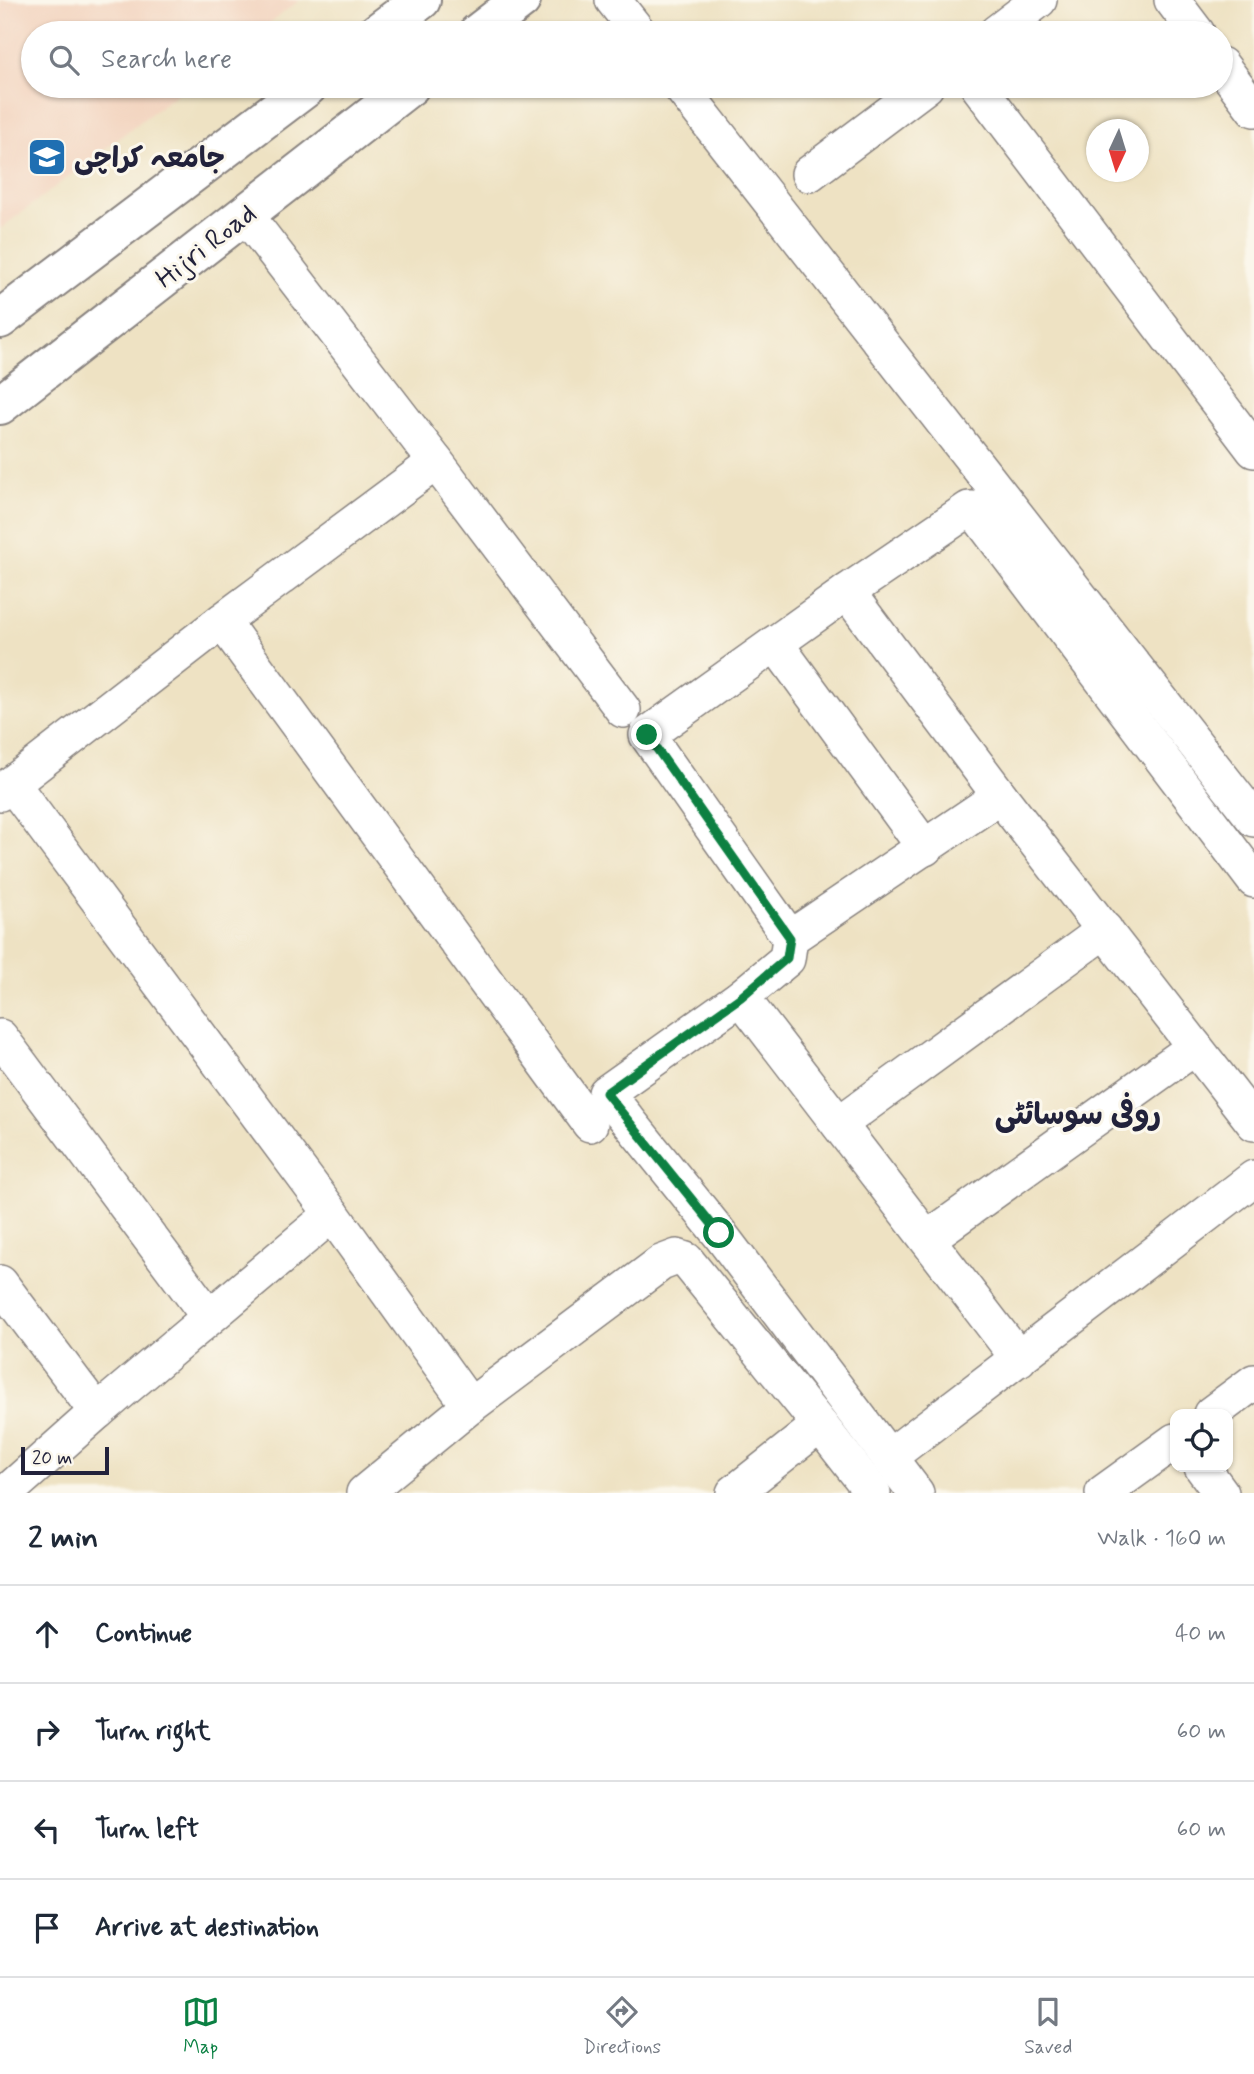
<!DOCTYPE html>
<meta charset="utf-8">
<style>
body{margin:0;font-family:Mynerve,"Playpen Sans Arabic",sans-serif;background:#f6f6f7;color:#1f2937}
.controls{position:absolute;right:21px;bottom:21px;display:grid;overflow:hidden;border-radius:14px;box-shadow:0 2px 5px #0004}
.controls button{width:63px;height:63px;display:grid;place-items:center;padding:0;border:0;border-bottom:2px solid #e0e1e3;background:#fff;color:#1f2937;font:35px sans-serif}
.compass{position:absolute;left:1086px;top:119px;width:63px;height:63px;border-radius:50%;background:#fff;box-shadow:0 2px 5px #0004;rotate:184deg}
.scale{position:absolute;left:21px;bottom:18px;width:88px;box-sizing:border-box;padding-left:7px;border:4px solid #22223b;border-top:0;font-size:19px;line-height:24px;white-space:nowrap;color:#22223b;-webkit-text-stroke:5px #fbf7ec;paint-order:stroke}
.stop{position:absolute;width:21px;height:21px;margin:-16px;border:5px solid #0b8043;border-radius:50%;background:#fff}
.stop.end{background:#0b8043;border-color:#fff;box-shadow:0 2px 7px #0008}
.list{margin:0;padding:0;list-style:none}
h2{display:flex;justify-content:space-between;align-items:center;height:91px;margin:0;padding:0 28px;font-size:30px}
h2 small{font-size:23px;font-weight:400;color:#747a83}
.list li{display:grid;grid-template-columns:46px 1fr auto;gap:21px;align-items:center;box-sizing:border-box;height:98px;padding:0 28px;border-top:2px solid #e0e1e3}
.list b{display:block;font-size:26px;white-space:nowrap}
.list em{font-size:23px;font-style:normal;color:#747a83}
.icon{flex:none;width:38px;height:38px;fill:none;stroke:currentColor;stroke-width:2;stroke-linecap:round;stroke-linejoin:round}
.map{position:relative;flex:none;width:1254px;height:1493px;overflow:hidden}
.search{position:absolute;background:#fff;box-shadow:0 2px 5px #0004;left:21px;right:21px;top:21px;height:77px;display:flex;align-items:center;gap:18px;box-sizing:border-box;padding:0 24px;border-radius:38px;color:#747a83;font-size:26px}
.sheet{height:483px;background:#fff}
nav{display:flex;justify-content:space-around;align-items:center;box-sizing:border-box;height:98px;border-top:2px solid #e0e1e3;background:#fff;font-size:19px;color:#747a83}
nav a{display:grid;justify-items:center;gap:4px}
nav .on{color:#0b8043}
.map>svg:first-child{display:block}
.built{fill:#f3d4bf}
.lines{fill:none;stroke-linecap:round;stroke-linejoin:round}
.minor-casing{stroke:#88827f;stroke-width:38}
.secondary-casing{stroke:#88827f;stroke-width:42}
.minor{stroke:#fff;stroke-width:35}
.secondary{stroke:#fff;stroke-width:38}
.route{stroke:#0b8043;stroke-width:9}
.labels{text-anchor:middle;stroke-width:6;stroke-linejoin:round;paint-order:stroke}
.poi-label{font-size:28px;font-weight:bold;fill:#22223b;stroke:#fbf7ec;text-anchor:start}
.street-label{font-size:28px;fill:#22223b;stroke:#fbf7ec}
.neighbourhood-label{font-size:30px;font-weight:bold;fill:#22223b;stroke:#fbf7ec}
</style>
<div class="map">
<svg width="1254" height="1493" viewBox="0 0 1254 1493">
<rect width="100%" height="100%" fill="#fbf7ec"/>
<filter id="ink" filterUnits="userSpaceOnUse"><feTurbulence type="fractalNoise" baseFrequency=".0143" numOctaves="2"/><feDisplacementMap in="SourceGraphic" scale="14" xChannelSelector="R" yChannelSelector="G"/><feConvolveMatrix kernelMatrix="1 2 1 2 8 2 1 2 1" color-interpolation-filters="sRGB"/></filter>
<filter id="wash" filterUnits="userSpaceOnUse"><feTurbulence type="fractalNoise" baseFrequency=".00686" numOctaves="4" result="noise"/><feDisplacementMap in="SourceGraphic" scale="28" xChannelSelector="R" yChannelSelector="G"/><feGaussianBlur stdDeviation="1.57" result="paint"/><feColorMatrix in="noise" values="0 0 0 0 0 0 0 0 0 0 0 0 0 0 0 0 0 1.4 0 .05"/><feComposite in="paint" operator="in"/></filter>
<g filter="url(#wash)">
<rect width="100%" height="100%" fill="#eee2c3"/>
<path class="built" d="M0,0H300L256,33H33V86H187L0,229Z"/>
</g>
<g filter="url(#ink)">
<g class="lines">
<g class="minor-casing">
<g id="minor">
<path d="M613,0L639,33"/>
<path d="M1172,0L1197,33"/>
<path d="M996,33L1039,0"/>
<path d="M1221,65L1254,109"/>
<path d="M680,86L1254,819"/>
<path d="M978,86L1254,450"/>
<path d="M809,174L926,86"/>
<path d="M245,214L436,462L623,710"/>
<path d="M847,592L1000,796L1254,1123"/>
<path d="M222,621L590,1124"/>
<path d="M775,643L925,848"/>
<path d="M12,784L332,1214L470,1406"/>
<path d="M0,793L222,621L436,462"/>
<path d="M790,938L647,735L847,592L969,509H973L1254,880"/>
<path d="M741,997L1019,1359"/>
<path d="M0,1037L209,1317"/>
<path d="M839,1124L1105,930"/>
<path d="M927,1239L1195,1047"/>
<path d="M0,1283L97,1412"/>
<path d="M1211,1414L1254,1382"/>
<path d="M889,1457L1254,1178"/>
<path d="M1202,1467L1221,1493"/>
<path d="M6,1493L97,1412L332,1214"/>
<path d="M364,1493L470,1406L661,1263L677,1257L686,1260L820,1425L873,1493"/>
<path d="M734,1493L820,1425"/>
<path d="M916,1493L719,1233L606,1093L741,997L787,959L790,938L1000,796"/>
<path d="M1103,1493L1175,1441"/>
</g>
</g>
<g class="secondary-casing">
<g id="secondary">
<path d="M377,33L421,0"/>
<path d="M478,33L521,0"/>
<path d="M0,319L308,86"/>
<path d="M0,405L410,86"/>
</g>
</g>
<use href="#minor" class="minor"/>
<use href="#secondary" class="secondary"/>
</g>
</g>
<g class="lines" filter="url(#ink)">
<path class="route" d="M647,735L790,938L787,958L741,997L606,1093L719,1233"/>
</g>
<defs>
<g id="university-square" transform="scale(2.0125)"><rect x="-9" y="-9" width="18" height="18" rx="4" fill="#1f6fb2" stroke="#fbf7ec"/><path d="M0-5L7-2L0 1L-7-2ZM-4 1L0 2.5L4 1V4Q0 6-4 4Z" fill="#fff"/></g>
</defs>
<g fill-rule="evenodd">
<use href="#university-square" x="47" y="157"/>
</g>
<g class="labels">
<g class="poi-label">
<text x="74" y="167">جامعہ کراچی</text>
</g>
<g class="street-label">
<text transform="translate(205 245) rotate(-38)" y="10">Hijri Road</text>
</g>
<g class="neighbourhood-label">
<text x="1078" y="1124">روفی سوسائٹی</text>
</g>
</g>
</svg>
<div class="controls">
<button><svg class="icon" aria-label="locate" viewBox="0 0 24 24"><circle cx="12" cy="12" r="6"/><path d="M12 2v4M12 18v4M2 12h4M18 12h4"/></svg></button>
</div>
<svg class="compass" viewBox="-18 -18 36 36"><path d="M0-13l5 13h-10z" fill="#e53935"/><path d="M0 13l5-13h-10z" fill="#747a83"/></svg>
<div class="scale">20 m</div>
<div class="stop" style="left:719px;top:1233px"></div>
<div class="stop end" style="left:647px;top:735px"></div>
<div class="search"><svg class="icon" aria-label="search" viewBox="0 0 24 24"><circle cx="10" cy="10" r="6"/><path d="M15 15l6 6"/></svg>Search here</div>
</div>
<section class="sheet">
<h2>2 min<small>Walk · 160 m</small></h2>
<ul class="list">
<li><svg class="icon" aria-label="ahead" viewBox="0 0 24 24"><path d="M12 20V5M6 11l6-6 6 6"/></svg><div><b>Continue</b></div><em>40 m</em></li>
<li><svg class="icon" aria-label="right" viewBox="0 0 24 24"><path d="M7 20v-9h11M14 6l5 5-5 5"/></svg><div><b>Turn right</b></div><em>60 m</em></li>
<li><svg class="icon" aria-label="left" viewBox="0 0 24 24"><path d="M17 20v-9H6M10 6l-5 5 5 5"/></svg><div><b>Turn left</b></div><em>60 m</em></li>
<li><svg class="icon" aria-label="arrive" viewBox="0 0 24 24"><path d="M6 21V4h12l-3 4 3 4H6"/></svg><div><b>Arrive at destination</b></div></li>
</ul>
</section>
<nav>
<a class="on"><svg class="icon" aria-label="map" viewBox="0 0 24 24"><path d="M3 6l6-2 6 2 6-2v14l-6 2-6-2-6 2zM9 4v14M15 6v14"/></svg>Map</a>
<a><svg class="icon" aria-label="directions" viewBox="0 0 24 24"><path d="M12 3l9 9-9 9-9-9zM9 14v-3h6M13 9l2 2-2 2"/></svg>Directions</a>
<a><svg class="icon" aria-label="saved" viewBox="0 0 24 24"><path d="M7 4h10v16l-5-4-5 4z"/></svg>Saved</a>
</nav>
